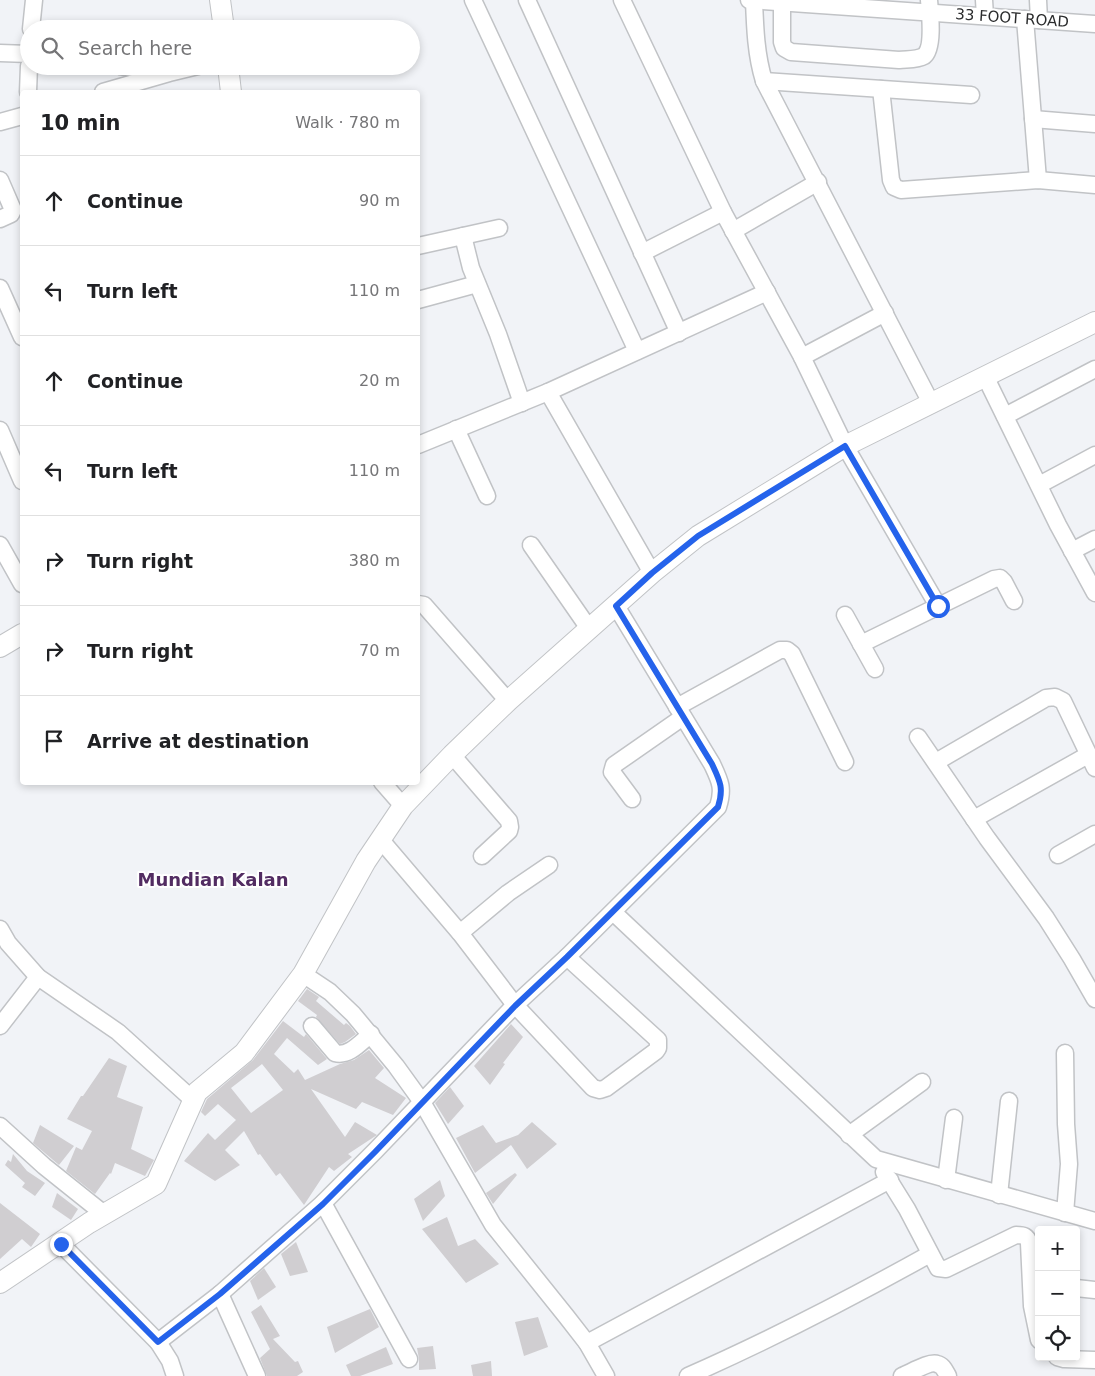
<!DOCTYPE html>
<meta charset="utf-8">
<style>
body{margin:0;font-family:"DejaVu Sans",sans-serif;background:#f6f6f6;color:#202124}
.controls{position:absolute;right:15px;bottom:15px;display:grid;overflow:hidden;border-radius:5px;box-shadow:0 2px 8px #0003}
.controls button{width:45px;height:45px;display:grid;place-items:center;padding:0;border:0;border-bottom:1px solid #e0e0e0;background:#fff;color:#202124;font:25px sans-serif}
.stop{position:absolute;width:15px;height:15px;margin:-11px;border:4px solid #2563eb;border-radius:50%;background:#fff}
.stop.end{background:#2563eb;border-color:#fff;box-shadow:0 1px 5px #0008}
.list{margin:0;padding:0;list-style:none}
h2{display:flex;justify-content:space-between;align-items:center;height:65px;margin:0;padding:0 20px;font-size:21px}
h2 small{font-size:16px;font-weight:400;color:#757577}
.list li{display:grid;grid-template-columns:32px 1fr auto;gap:15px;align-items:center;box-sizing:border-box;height:90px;padding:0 20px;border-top:1px solid #e0e0e0}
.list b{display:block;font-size:19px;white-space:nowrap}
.list em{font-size:16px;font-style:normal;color:#757577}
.icon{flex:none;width:28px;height:28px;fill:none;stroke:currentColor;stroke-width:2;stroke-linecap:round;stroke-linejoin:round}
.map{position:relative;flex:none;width:1095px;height:1376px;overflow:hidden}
.search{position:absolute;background:#fff;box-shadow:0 2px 8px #0003;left:20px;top:20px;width:400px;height:55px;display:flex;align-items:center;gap:12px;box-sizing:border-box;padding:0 18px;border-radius:28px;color:#757577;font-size:19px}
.panel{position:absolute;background:#fff;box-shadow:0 2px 8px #0003;left:20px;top:90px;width:400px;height:695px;border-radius:5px}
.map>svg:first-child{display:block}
.building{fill:#d0ced1;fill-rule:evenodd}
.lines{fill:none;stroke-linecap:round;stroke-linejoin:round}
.minor-casing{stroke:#c1c3c6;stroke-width:19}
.tertiary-casing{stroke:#c1c3c6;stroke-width:22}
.minor{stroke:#fff;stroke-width:16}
.tertiary{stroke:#fff;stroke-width:20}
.route{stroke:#2563eb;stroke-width:6}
.labels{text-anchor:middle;stroke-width:4;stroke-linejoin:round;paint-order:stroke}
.street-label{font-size:15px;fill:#2b2c2d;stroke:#fff}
.quarter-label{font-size:18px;font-weight:bold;fill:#522c62;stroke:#fff}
</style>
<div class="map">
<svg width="1095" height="1376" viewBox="0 0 1095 1376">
<rect width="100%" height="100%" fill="#f1f3f7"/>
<g class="building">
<path d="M307,989L319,997L316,1001L344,1025L346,1023L350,1026L356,1034L345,1042L340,1044L316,1017L317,1015L298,1001Z"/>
<path d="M283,1021L304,1037L306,1034L327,1059L318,1065L287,1038L274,1054L294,1073L298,1069L305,1080L340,1064L354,1060L369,1050L384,1068L375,1078L406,1098L393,1115L362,1102L356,1109L311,1089L345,1137L355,1122L377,1135L348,1154L352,1157L334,1171L329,1167L304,1205L280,1173L276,1176L260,1154L258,1155L244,1131L225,1150L240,1165L215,1181L184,1161L208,1133L215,1140L236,1120L218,1104L205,1116L201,1112L207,1099L253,1060ZM262,1064L283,1090L251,1113L231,1088Z"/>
<path d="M511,1024L523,1037L503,1063L505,1064L490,1085L474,1066Z"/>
<path d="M109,1058L127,1066L117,1097L143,1107L131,1149L154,1160L145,1176L115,1163L111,1174L110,1173L95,1194L66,1171L76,1147L82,1150L92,1131L67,1119L81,1096H83Z"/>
<path d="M450,1087L464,1106L448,1124L435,1103Z"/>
<path d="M532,1122L557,1144L527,1169L511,1145L475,1173L456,1138L483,1125L496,1143L518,1135Z"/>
<path d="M40,1125L74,1146L59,1165L33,1143Z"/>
<path d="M13,1154L27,1171L45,1183L35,1196L22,1187L25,1183L5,1165L8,1160L11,1162Z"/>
<path d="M515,1173L517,1175L493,1204L486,1193Z"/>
<path d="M440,1180L445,1196L423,1221L414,1199Z"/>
<path d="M57,1193L78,1209L71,1220L52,1207Z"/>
<path d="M0,1203L40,1234L31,1247L22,1239L0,1259Z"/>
<path d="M447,1217L458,1246L475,1239L499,1264L466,1283L422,1229Z"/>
<path d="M296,1242L308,1272L290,1276L281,1254Z"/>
<path d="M264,1268L276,1287L258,1300L250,1281Z"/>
<path d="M261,1305L280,1336L273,1339L295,1362L298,1361L303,1372L297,1376H267L260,1358L270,1349L251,1312Z"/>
<path d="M370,1309L379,1327L335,1353L327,1327Z"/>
<path d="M538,1317L548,1347L524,1356L515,1322Z"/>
<path d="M433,1346L436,1369L419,1370V1359L417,1348Z"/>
<path d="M386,1347L393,1364L360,1376H351L346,1365Z"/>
<path d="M491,1361L492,1376H473L471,1365Z"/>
</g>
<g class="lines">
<g class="minor-casing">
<g id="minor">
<path d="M473,0L637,351"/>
<path d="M527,0L679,333"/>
<path d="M622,0L723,212L802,357L845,446L938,606"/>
<path d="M749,0L1095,24"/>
<path d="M754,0C755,28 756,55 764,81L931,403"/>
<path d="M782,0V42L784,48L791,52L899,60C907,59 917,60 924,56C934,48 930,12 929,0"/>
<path d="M984,0L985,16"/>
<path d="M1038,0L1039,20"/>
<path d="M1025,19L1038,180"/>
<path d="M31,29L34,0"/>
<path d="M0,53L29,54"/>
<path d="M120,66L161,72"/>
<path d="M764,81L971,95"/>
<path d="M881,89L891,180L894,187L901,190L1038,180L1095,185"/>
<path d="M28,92L29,66"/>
<path d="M103,92L169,73L198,66"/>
<path d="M1033,119L1095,124"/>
<path d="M0,122L22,116"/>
<path d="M0,180L13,210L11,214L0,219"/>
<path d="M733,231L818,182"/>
<path d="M463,236L471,268L498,334L522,403"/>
<path d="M418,246L499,228"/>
<path d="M642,253L723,212"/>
<path d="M0,288L22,337"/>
<path d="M418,300L477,284"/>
<path d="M802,357L885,313"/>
<path d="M985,376L1058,525L1095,593"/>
<path d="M548,392L767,292"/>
<path d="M1005,416L1095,369"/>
<path d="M456,429L487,496"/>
<path d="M0,430L22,481"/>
<path d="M418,445L548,392L652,573"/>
<path d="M1039,485L1095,455"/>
<path d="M0,545L22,584"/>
<path d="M531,545L590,630"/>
<path d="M1072,551L1095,539"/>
<path d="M418,604L424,605L508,701"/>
<path d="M845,615L875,669"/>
<path d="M861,644L994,579L1000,578L1004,582L1014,601"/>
<path d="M677,707L780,650H787L792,654L845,762"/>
<path d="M918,737L987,838L1046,918L1072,959L1095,999"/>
<path d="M452,755L509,821L510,827L509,831L482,856"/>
<path d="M936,762L1046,698L1055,697L1063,701L1095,768"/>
<path d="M382,782L403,806"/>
<path d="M632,799L612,772L614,765L683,717"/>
<path d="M974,819L1088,755"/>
<path d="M380,839L460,933L515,1005L593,1088L600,1090L606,1088L656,1051L658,1048V1040L567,957"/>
<path d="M1058,855L1095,834"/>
<path d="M613,912L876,1159L1095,1221"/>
<path d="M0,929L8,943L38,977L118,1032L192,1099"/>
<path d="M460,933L508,893L549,865"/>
<path d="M303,974L330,992L353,1014L396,1066L422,1102L493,1225L566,1316L587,1343L606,1376"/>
<path d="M0,1026L38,977"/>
<path d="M312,1026L335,1053C349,1057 361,1042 371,1034"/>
<path d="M0,1126L44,1166L104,1214"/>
<path d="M849,1135L922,1082"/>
<path d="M884,1172L907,1209L938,1268L946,1269L1016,1235C1024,1235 1027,1236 1029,1243L1032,1306L1039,1340"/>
<path d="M946,1180L954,1118"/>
<path d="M999,1195L1009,1101"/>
<path d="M323,1203L409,1359"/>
<path d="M1065,1213L1069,1164L1066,1124L1065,1053"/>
<path d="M61,1244L158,1342L220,1294L323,1203L375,1151L515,1005L567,957L718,807C724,788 720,781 712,764L616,606"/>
<path d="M1076,1288L1095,1290"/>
<path d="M220,1294L257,1376"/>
<path d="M158,1342L170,1361L175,1376"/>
<path d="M587,1343L890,1180"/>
<path d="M1057,1357L1064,1359L1095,1360"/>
<path d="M688,1376C772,1339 851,1298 930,1254"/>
<path d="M902,1376C910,1373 930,1361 937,1364C943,1365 945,1371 948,1376"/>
</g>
</g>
<g class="tertiary-casing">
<g id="tertiary">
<path d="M220,0L224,29"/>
<path d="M228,66L231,92"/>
<path d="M0,647L22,634"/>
<path d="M0,1283L89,1223L156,1184L197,1092L244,1053L303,974L366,861L403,806L452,755L508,701L652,573L698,536L845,446L1095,322"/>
</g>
</g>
<use href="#minor" class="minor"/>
<use href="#tertiary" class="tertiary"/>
</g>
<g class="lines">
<path class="route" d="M61,1244L158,1342L220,1294L323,1204L375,1152L515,1006L567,957L718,807C724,788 720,781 712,764L616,606L652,573L698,536L845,446L938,606"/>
</g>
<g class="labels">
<g class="street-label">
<text transform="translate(1012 18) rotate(4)" y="5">33 FOOT ROAD</text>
</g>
<g class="quarter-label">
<text x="213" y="886">Mundian Kalan</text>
</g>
</g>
</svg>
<div class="controls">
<button>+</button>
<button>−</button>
<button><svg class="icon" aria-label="locate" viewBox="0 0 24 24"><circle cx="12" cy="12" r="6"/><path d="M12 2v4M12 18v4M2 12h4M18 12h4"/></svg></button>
</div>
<div class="stop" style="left:938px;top:606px"></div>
<div class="stop end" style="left:61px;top:1244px"></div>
<div class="search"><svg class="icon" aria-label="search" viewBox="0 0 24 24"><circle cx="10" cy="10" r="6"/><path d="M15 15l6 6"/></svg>Search here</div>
<section class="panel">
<h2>10 min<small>Walk · 780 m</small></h2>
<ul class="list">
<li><svg class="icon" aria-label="ahead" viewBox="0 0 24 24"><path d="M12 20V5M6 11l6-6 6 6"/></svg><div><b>Continue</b></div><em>90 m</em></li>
<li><svg class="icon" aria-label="left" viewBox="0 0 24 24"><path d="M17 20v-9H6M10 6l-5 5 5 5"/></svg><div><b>Turn left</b></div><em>110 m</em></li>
<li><svg class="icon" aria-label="ahead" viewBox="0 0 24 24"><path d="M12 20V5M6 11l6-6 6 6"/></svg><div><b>Continue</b></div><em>20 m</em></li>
<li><svg class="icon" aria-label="left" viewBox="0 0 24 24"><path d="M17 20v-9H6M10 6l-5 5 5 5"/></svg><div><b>Turn left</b></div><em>110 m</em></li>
<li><svg class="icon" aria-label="right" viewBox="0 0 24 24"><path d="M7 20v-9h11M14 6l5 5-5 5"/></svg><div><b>Turn right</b></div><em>380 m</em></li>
<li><svg class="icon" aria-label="right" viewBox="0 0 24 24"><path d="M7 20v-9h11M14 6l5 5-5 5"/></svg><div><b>Turn right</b></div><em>70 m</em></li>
<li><svg class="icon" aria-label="arrive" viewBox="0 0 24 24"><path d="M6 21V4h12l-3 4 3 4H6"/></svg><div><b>Arrive at destination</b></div></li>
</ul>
</section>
</div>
